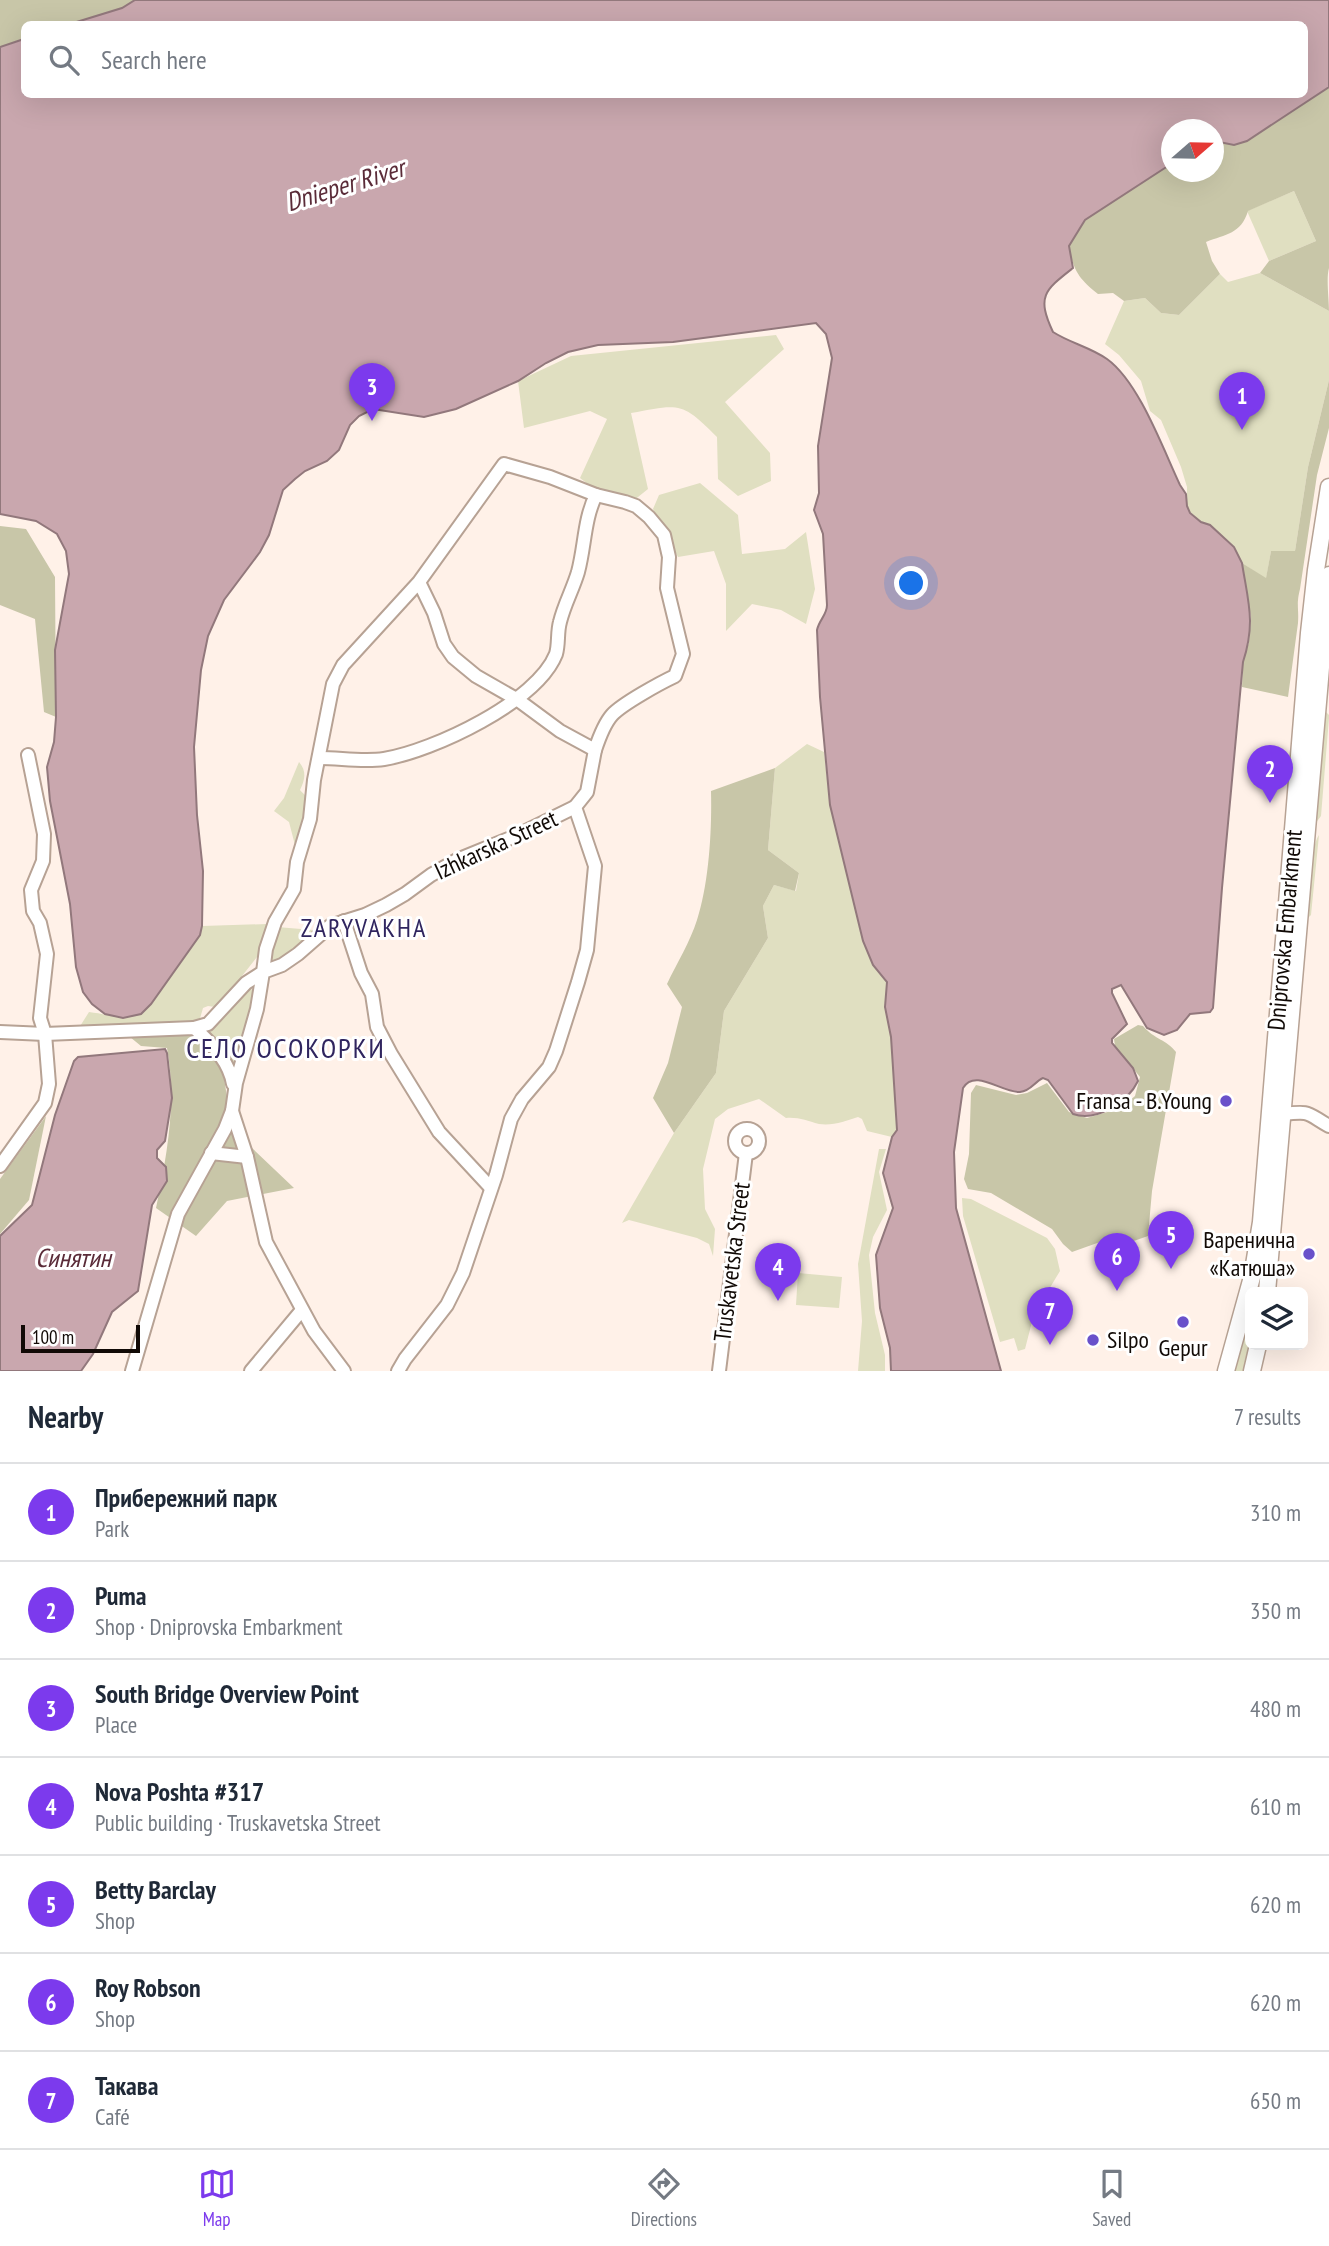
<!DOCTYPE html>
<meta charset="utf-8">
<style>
body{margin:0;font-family:"PT Sans Narrow",sans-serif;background:#f2f2f3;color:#1f2937}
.controls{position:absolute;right:21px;bottom:21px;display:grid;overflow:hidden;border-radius:10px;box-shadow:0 7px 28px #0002}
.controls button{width:63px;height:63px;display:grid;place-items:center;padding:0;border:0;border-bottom:2px solid #e0e1e3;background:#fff;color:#1f2937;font:35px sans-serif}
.compass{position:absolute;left:1161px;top:119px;width:63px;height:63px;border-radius:50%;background:#fff;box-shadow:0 7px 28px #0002;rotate:70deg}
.scale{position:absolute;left:21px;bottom:18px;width:119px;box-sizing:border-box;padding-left:7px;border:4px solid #110a06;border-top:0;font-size:19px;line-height:24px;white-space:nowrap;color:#110a06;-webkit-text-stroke:5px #fff;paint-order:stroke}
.you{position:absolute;left:912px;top:584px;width:24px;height:24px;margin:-18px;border:5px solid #fff;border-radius:50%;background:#1a73e8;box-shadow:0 0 0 10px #1a73e833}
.badge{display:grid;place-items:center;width:46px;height:46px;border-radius:50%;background:#7c3aed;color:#fff;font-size:23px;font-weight:700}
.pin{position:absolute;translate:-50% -58px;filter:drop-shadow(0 2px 4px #0008)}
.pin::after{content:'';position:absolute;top:37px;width:24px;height:21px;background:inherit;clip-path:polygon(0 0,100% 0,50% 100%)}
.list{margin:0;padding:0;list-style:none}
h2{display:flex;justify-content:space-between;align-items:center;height:91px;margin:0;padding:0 28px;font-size:30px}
h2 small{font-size:23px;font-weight:400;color:#747a83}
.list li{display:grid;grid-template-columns:46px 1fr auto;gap:21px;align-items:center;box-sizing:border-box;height:98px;padding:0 28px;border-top:2px solid #e0e1e3}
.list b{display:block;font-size:26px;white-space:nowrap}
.list p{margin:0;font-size:23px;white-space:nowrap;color:#747a83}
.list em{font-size:23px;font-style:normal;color:#747a83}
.icon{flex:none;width:38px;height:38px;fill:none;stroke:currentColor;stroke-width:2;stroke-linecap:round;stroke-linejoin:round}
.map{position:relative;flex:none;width:1329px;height:1371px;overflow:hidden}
.search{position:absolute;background:#fff;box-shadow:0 7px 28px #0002;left:21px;right:21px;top:21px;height:77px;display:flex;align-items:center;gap:18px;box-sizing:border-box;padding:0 24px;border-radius:10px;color:#747a83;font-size:26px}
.sheet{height:777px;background:#fff}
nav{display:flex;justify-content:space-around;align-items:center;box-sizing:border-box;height:98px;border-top:2px solid #e0e1e3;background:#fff;font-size:19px;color:#747a83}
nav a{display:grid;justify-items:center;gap:4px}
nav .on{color:#7c3aed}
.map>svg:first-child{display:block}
.green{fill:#e0dfc1}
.forest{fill:#c8c6a8}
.water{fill:#c9a7ae;stroke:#92787c;stroke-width:2}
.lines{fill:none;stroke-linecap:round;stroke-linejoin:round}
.minor-casing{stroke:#b7a294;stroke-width:16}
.major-casing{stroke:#b7a294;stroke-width:19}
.minor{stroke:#fff;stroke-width:12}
.major{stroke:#fff;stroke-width:16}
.poi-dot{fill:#6951ca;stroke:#fff;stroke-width:2.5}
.labels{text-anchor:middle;stroke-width:6;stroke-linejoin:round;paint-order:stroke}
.street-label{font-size:24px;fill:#110a06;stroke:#fff}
.poi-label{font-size:24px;fill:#110a06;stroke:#fff;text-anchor:end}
.water-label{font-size:26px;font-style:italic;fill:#5a2b38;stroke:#fff}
.neighbourhood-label{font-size:26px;letter-spacing:2px;fill:#30255f;stroke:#fff}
.quarter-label{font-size:28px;letter-spacing:2px;fill:#30255f;stroke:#fff}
</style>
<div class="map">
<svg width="1329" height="1371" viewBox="0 0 1329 1371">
<rect width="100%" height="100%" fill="#fff1e8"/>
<g class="green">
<path d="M1294,191L1316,241L1269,261L1247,211Z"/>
<path d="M1260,273L1329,311V380L1308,467L1295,551H1271L1266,579L1242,563L1234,547L1210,525L1201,522L1190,513L1187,506V487L1181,467L1161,420L1150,411L1141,381L1119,355L1105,344L1124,301L1145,298L1161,313L1179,315L1220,274L1228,282Z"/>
<path d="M776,335L784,349L725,402L770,453L771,481L738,496L718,479L717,437C682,401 679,404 631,413L648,489L633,501L593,488L580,478L607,419L590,411L524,428L518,381L571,356Z"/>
<path d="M700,483L738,515L742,554L785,549L806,532L815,589L806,624L781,610L752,604L726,631V584L714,551L678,557L653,509L659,495Z"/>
<path d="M1325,711L1329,715V718L1321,816L1315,824Z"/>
<path d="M807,744L824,752L830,806L863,941L873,965L887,982L885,1007L891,1037L897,1130L892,1137L867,1131L862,1119L858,1117C846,1121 833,1126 819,1124C807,1121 799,1117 786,1118L759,1099L728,1109L715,1119L703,1169L705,1209L715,1229L713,1256L709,1244L697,1238L629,1220L622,1223L674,1133L716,1073L724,1011L768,938L763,906L774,885L796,891L799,873L768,850L775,768Z"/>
<path d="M299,762C307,771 305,780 300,790C302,793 306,795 307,798C311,809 300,838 296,849L289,822L274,811L284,798Z"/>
<path d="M1319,835L1311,915L1306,920C1308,902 1310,847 1319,835Z"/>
<path d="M267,924L266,943L261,952L231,990L215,1007L208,1006L203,1008L199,1022L191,1025L185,1022H178L177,1026L77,1031L89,1012C114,1015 131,1024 151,1004L200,935L202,926Z"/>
<path d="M277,927L313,930C305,951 286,957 267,966Z"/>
<path d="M251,989L256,992L234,1073L221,1048L209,1032C212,1016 235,996 251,989Z"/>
<path d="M879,1149H886L879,1172L887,1210L873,1237L869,1255L875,1313L885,1355V1371H858L862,1321L858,1264Z"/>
<path d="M962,1198L971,1199L1047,1238L1055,1249L1060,1271L1034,1314L1025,1349L1018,1351L1014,1338L1000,1342L963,1216Z"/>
<path d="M798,1273L842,1277L839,1308L796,1305Z"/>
<path d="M1250,1316V1340L1243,1371H1233Z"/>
</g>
<g class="forest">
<path d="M0,0H135L122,8L70,24H24V39L0,47Z"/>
<path d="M1329,87V268C1326,278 1329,299 1329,311L1260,273L1269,261L1316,241L1294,191L1248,211C1241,234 1226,234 1206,242L1212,261L1220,274L1179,315L1161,313L1145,298L1124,301L1113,293L1098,294C1079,279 1073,270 1069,246L1085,220L1171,164L1172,172H1214V141L1234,145L1247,141Z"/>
<path d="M1329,380V428L1317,475L1300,589C1296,605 1299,608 1298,623L1288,697L1242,687L1243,662L1249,642L1251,617L1242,563L1266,578L1271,551H1295L1308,467Z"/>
<path d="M0,526L26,529L55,577L56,717L44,712L35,619L0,605Z"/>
<path d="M775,768L768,850L799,873L795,891L774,885L763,906L768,938L724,1011L716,1073L674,1133L653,1098L668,1063L682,1007L667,984C677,963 690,942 697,920C709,883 712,830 711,791Z"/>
<path d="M1138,1025L1143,1026C1155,1040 1166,1039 1176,1052L1152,1191L1148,1236L1105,1251L1100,1242L1072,1252L1063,1244L1052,1229L991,1193L968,1189L964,1179L969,1154L971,1093L976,1085L1016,1095L1027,1093L1047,1083L1069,1112L1087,1118L1121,1108L1135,1096L1140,1077L1115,1046L1114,1039Z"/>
<path d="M190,1031L222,1065L232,1129L294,1188L227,1201L196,1236L156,1208C167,1155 177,1102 167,1048L141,1046L130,1037Z"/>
<path d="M46,1116L29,1200L0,1234V1179Z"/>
</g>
<g class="water">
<path d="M135,0H1329V87L1247,141L1234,145L1214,141V130H1172L1171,164L1085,220L1069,246L1073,268C1045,290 1036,296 1053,332C1070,343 1090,347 1107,359C1139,382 1163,449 1180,485L1186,494L1187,506L1190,513L1201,522L1210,525L1234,547L1242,563C1248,602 1256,622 1243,662L1222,888L1213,1008L1210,1012L1190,1014L1177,1030L1164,1035L1147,1028L1121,985L1112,989V993L1127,1024L1112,1039V1043L1133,1068L1138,1081C1128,1102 1097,1122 1073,1114L1048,1080L1043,1078C1034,1082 1031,1091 1020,1092C1002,1093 975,1068 963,1088L954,1152L956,1208L1001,1371H891L890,1348L880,1308L876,1255L893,1208L883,1173L892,1137L897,1130L891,1037L885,1007L887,982L873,965L863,941L830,805L820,697L817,630C819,620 827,615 827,605L823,534L814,510L819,493L818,446L832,358L826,334L816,323L673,342L598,345L568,352L546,363L518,381L456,409L424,417L373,409L359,416L350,425L339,450L327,461L305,471L295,479L283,490L269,535L260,552L224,600L208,636L201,670L194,747L197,815L203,871L202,926L200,935L151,1004L141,1014L123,1018L105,1014L92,1004L83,992L76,967L70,904L50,801L47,767L54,742L56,717L55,650L69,574L66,551L57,534L36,521L0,514V47L24,39V94H1304V24H70L122,8Z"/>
<path d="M165,1049L167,1053L172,1098L165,1141L157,1150V1158L166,1167L167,1181L152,1205L138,1291L112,1312L93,1354L81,1371H0V1236L32,1205L55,1115L74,1061L78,1057Z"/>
</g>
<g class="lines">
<g class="minor-casing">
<g id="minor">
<path d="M320,758C340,758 363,762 384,759C433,751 537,702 556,654C559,644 557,632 560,622C564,605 573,589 578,572C585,546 584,519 596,495"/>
<path d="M344,921L361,973L372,994L377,1027L391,1054L439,1132L491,1188"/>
<path d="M194,1028L208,1024L246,983L263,972L266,949L275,922L294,889L297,862L310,819L314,780L333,684L343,665L419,582L504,464L550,477L596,495L625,502L636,506L649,517L664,535L669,557L667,588L683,654L675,676C660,683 622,704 612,715C604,724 599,738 595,750L560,731L518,700L476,676L453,657L444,644L434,613L419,582"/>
<path d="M0,1032L45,1034L194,1028C212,1043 229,1061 233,1084"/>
<path d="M232,1111L247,1157L266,1242L314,1331L344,1371"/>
<path d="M1283,1114C1312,1111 1306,1113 1329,1126"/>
<circle cx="747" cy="1141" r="12"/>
<path d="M211,1153L247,1157"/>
<path d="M0,1166L45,1103L49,1084L45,1034L40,1018L47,954L40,923L33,911L31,890L43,861L44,834L28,755"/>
<path d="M132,1371L178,1214L225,1129L232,1111L236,1083L257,1009L263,972L282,965L298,954L330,926L365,915L386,905L405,894L431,875L457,860L518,835L575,807"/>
<path d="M251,1371L302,1310"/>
<path d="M398,1371L405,1359L447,1305L463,1273L496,1175L511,1119L522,1099L549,1067L556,1051L578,982L587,950L595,866L575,807L587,792L595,750"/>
<path d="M719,1371L746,1153"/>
</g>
</g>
<g class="major-casing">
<g id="major">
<path d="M1267,1292L1329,575"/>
<path d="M1226,1371L1252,1277L1261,1222L1309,633L1316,570L1329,487"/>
<path d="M1252,1371L1258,1345"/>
</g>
</g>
<use href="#minor" class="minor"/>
<use href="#major" class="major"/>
</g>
<g class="poi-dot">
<circle cx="1226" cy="1101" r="7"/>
<circle cx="1309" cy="1254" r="7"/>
<circle cx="1183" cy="1322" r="7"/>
<circle cx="1093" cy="1340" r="7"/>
</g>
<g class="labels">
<g class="street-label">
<text transform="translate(496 845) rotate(-25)" y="8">Izhkarska Street</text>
<text transform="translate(1285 930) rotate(-85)" y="8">Dniprovska Embarkment</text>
<text transform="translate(732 1262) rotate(-83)" y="8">Truskavetska Street</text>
</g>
<g class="poi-label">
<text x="1212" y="1109">Fransa - B.Young</text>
<text x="1295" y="1248">Варенична<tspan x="1295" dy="28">«Катюша»</tspan></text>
<text x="1107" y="1348" text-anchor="start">Silpo</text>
<text x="1183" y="1356" text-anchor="middle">Gepur</text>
</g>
<g class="water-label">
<text transform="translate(345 185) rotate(-17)" y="9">Dnieper River</text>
<text x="73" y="1267">Синятин</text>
</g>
<g class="neighbourhood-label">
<text x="364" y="937">ZARYVAKHA</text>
</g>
<g class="quarter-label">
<text x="286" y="1058">СЕЛО ОСОКОРКИ</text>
</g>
</g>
</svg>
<div class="controls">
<button><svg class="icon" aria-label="layers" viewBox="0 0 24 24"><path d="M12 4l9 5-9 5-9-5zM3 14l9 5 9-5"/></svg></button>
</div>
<svg class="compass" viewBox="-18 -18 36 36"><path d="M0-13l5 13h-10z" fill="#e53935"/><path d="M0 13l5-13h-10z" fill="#747a83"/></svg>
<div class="scale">100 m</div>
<div class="you"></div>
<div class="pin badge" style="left:1242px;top:430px">1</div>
<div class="pin badge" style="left:1270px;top:803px">2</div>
<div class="pin badge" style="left:372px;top:421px">3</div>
<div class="pin badge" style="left:778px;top:1301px">4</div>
<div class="pin badge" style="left:1171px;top:1269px">5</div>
<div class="pin badge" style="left:1117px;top:1291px">6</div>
<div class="pin badge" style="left:1050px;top:1345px">7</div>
<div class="search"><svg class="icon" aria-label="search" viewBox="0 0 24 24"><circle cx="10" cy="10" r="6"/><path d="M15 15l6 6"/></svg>Search here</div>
</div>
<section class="sheet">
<h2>Nearby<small>7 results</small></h2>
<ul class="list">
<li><span class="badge">1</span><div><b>Прибережний парк</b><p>Park</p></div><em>310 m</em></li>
<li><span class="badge">2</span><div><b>Puma</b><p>Shop · Dniprovska Embarkment</p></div><em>350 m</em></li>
<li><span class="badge">3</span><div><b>South Bridge Overview Point</b><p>Place</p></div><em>480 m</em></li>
<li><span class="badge">4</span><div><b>Nova Poshta #317</b><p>Public building · Truskavetska Street</p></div><em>610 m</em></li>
<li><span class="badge">5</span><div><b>Betty Barclay</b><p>Shop</p></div><em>620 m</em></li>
<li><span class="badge">6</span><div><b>Roy Robson</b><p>Shop</p></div><em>620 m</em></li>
<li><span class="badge">7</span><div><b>Такава</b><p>Café</p></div><em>650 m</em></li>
</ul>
</section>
<nav>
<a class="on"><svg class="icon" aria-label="map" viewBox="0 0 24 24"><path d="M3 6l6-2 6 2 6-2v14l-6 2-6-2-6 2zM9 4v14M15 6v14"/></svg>Map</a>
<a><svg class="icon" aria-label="directions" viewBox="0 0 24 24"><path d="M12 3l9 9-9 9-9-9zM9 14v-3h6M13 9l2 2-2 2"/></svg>Directions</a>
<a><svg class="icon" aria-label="saved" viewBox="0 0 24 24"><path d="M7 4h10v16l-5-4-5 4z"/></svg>Saved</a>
</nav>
